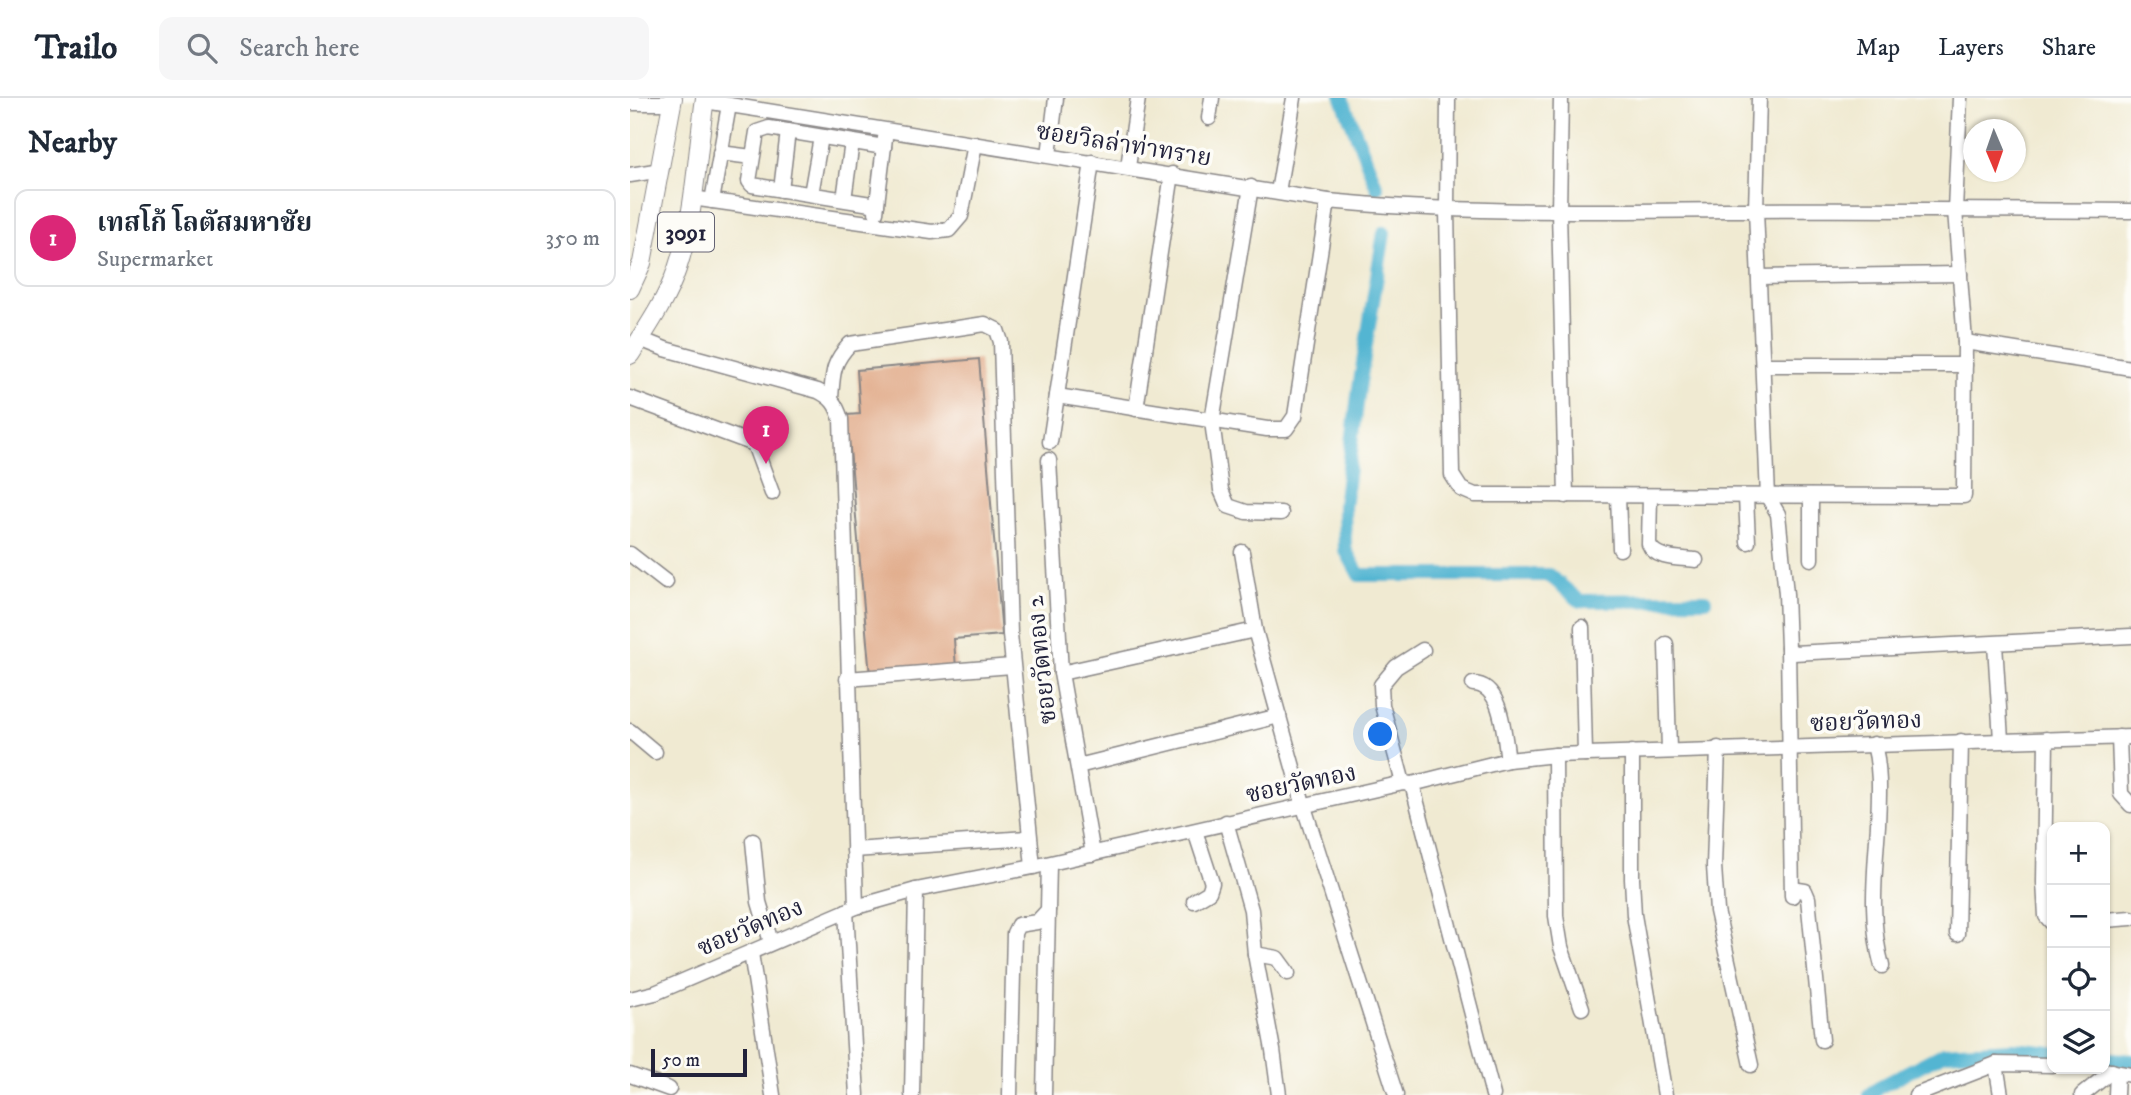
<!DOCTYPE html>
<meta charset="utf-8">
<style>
body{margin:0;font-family:"IM FELL DW Pica","Noto Serif Thai",serif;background:#f6f6f7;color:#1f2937}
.controls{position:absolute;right:21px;bottom:21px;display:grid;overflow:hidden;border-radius:14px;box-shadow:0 2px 5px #0004}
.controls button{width:63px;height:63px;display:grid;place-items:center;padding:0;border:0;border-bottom:2px solid #e0e1e3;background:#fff;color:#1f2937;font:35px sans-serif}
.compass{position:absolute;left:1333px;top:21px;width:63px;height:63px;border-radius:50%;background:#fff;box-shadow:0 2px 5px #0004;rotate:178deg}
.scale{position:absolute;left:21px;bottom:18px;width:96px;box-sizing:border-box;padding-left:7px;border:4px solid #22223b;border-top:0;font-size:19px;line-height:24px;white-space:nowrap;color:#22223b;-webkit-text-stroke:5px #fdfcf7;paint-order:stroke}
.you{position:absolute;left:751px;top:637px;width:24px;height:24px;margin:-18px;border:5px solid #fff;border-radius:50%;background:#1a73e8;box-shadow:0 0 0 10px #1a73e833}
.badge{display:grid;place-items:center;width:46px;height:46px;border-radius:50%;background:#db2777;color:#fff;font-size:23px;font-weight:700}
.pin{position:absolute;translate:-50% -58px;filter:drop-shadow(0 2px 4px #0008)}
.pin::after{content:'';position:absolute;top:37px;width:24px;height:21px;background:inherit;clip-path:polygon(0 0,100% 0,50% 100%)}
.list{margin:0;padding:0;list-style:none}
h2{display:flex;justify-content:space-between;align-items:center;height:91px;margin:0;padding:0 28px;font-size:30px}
h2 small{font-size:23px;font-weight:400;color:#747a83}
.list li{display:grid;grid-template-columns:46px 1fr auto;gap:21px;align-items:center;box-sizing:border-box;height:98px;margin:0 14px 14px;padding:0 14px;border:2px solid #e0e1e3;border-radius:14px}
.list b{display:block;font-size:26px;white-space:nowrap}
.list p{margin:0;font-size:23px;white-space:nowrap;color:#747a83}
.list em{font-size:23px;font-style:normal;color:#747a83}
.icon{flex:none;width:38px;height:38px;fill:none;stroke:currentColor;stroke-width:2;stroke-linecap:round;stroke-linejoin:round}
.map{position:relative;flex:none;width:1501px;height:997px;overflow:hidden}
header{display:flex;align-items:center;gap:42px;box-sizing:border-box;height:98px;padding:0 35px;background:#fff;border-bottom:2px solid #e0e1e3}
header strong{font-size:33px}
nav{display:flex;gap:38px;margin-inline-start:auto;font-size:24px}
.search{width:490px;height:63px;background:#f6f6f7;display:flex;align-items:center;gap:18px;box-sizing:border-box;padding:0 24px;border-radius:14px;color:#747a83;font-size:26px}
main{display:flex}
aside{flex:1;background:#fff}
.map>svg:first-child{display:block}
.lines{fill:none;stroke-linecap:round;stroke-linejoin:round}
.canal{stroke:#53b5d2;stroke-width:14}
.building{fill:#e2ae8e}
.minor-casing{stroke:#898686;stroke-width:17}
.major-casing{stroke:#898686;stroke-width:20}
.minor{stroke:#fff;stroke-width:14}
.major{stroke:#fff;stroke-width:18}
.labels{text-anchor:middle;stroke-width:7;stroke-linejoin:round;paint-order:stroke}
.shield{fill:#fdfcf7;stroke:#646373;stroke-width:2}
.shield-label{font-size:23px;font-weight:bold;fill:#22223b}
.street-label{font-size:24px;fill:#22223b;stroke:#fdfcf7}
</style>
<header>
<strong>Trailo</strong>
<div class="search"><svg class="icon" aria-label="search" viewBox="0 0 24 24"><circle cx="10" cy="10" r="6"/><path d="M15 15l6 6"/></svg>Search here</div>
<nav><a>Map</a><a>Layers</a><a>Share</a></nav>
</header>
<main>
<aside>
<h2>Nearby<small></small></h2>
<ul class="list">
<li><span class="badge">1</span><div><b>เทสโก้ โลตัสมหาชัย</b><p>Supermarket</p></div><em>350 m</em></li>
</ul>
</aside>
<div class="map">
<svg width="1501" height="997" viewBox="0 0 1501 997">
<rect width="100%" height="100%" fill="#fdfcf7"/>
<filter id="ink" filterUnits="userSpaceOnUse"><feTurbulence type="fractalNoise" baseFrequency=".0143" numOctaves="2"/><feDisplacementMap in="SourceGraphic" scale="14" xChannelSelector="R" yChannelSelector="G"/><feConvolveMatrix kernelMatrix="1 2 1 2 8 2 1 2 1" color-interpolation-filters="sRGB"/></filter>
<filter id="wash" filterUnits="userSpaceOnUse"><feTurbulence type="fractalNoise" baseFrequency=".00686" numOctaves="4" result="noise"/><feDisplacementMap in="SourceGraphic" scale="28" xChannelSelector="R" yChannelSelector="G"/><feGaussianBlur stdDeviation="1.57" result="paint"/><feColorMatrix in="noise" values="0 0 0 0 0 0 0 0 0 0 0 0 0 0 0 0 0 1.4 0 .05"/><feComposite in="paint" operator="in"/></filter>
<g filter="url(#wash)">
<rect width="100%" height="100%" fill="#f0ead2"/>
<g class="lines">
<g class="canal">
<path d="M712,0L747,90"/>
<path d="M754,135L729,290L714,409L715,451L729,477H919L950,503L1075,502"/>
<path d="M1475,960L1501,963"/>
<path d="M1239,997L1249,989L1314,955L1383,951L1422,955"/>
</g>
</g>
<g id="blocks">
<path class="building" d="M349,261L372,537L324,541L326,571L240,578L217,317L230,316L227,272Z"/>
</g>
</g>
<g filter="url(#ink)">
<use href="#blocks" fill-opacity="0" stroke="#898686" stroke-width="2"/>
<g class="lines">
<g class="minor-casing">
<g id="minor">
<path d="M818,0L817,112L822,377L831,391L845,397L1334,398L1335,244L1325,112L1330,0"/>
<path d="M931,0L929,113L936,398"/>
<path d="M1129,0L1126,112L1138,399L1148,416L1156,496L1158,550L1163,555L1501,538"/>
<path d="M75,3L698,103C831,116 964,113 1097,112C1232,111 1366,112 1501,113"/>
<path d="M0,5H42"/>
<path d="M579,20L582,0"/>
<path d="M90,55L122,59"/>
<path d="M419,57L426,0"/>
<path d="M498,69L508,0"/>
<path d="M0,77L31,72"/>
<path d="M621,89L582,323L591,392L598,408L616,414L651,415"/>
<path d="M151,92L158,33"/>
<path d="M648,94L664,0"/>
<path d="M181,96L191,39"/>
<path d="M62,100L302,134L319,132L331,118L345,46"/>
<path d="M214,101L222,44"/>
<path d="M82,103L99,7"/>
<path d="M247,107L122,87L119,83L127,34L139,30L254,49"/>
<path d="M246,114L255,40"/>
<path d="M1129,179L1330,176"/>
<path d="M10,241L35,251L188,293C202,300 206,306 211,321L226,809"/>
<path d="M1335,244L1501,270"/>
<path d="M1133,267H1335"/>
<path d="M427,298L637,331H656L665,318L698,103"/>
<path d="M0,300L124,346L142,395"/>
<path d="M201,300C203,275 202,265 220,246L355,226L367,232L371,244L380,536L403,769"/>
<path d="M506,311L542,76"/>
<path d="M420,344L462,64"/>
<path d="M419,362L431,575L463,756"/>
<path d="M988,398L990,451"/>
<path d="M1020,398L1019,446C1025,462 1051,460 1066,462"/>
<path d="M1181,398V461"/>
<path d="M1116,399L1118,444"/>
<path d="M612,454L625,532L674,709L766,997"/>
<path d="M0,456L36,484"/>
<path d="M952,529L955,656"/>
<path d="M1036,546L1039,652"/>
<path d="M1365,546L1371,642"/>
<path d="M1158,550L1162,798"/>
<path d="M431,575L625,532"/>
<path d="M217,581L382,568"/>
<path d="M843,586C873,586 874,639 878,662"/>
<path d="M0,633L25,654"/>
<path d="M1489,639L1491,696L1501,707"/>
<path d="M1416,641L1414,784L1416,818L1422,825"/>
<path d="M1244,646C1251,673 1249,698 1248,727C1245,774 1239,822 1252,868"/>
<path d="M1088,650L1084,768L1087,813L1121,967"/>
<path d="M1002,654V781L1004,817L1035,997"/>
<path d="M925,657L926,818L931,849L952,910"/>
<path d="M448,668L649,618"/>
<path d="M773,685L752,607L751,587L766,569L793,552"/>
<path d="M782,686L863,997"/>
<path d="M596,724L621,812L625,856L643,952L649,997"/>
<path d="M123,743L129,804L141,844"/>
<path d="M224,752L398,740"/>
<path d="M1162,791L1175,793L1178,800L1192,942"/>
<path d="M564,803L579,794L582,785L565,733"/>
<path d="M216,813L227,997"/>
<path d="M1475,822L1501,820"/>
<path d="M1327,836L1331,643"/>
<path d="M121,855L143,997"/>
<path d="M625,856L647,860L658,875"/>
<path d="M0,901L25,895L226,809L286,792L403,769L773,685L782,686L878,662L925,657L1501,639"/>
<path d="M1366,966L1371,997"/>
<path d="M1475,972L1501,977"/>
<path d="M0,977L39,991"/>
<path d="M282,997L286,792"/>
<path d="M380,997L384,835L388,827L407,824L418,812L419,766"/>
<path d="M414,997L418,812"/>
<path d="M1286,997L1366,966L1422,967"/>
<path d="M1452,997L1482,973"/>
<path d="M1486,997L1487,975"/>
</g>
</g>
<g class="major-casing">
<g id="major">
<path d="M0,191L12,165L43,0"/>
<path d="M0,257C17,230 37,201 47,171C65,118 67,55 75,0"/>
</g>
</g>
<use href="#minor" class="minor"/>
<use href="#major" class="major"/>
</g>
</g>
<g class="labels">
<rect class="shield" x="28" y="114.5" width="56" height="39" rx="5"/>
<g class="shield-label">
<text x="56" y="142">3091</text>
</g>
<g class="street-label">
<text transform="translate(494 46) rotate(9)" y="8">ซอยวิลล่าท่าทราย</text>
<text transform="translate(411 562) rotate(-96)" y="8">ซอยวัดทอง 2</text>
<text transform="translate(1236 623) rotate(-2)" y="8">ซอยวัดทอง</text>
<text transform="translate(671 685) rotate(-12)" y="8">ซอยวัดทอง</text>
<text transform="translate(120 829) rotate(-23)" y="8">ซอยวัดทอง</text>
</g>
</g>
</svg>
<div class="controls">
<button>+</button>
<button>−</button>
<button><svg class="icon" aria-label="locate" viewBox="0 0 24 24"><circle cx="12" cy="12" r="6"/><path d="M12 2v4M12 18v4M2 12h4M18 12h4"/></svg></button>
<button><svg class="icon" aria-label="layers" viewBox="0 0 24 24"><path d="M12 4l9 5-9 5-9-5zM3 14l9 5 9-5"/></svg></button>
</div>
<svg class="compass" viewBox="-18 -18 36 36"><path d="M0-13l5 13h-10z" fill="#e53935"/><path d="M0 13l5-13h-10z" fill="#747a83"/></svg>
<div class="scale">50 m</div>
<div class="you"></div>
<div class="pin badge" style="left:136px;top:366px">1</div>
</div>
</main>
